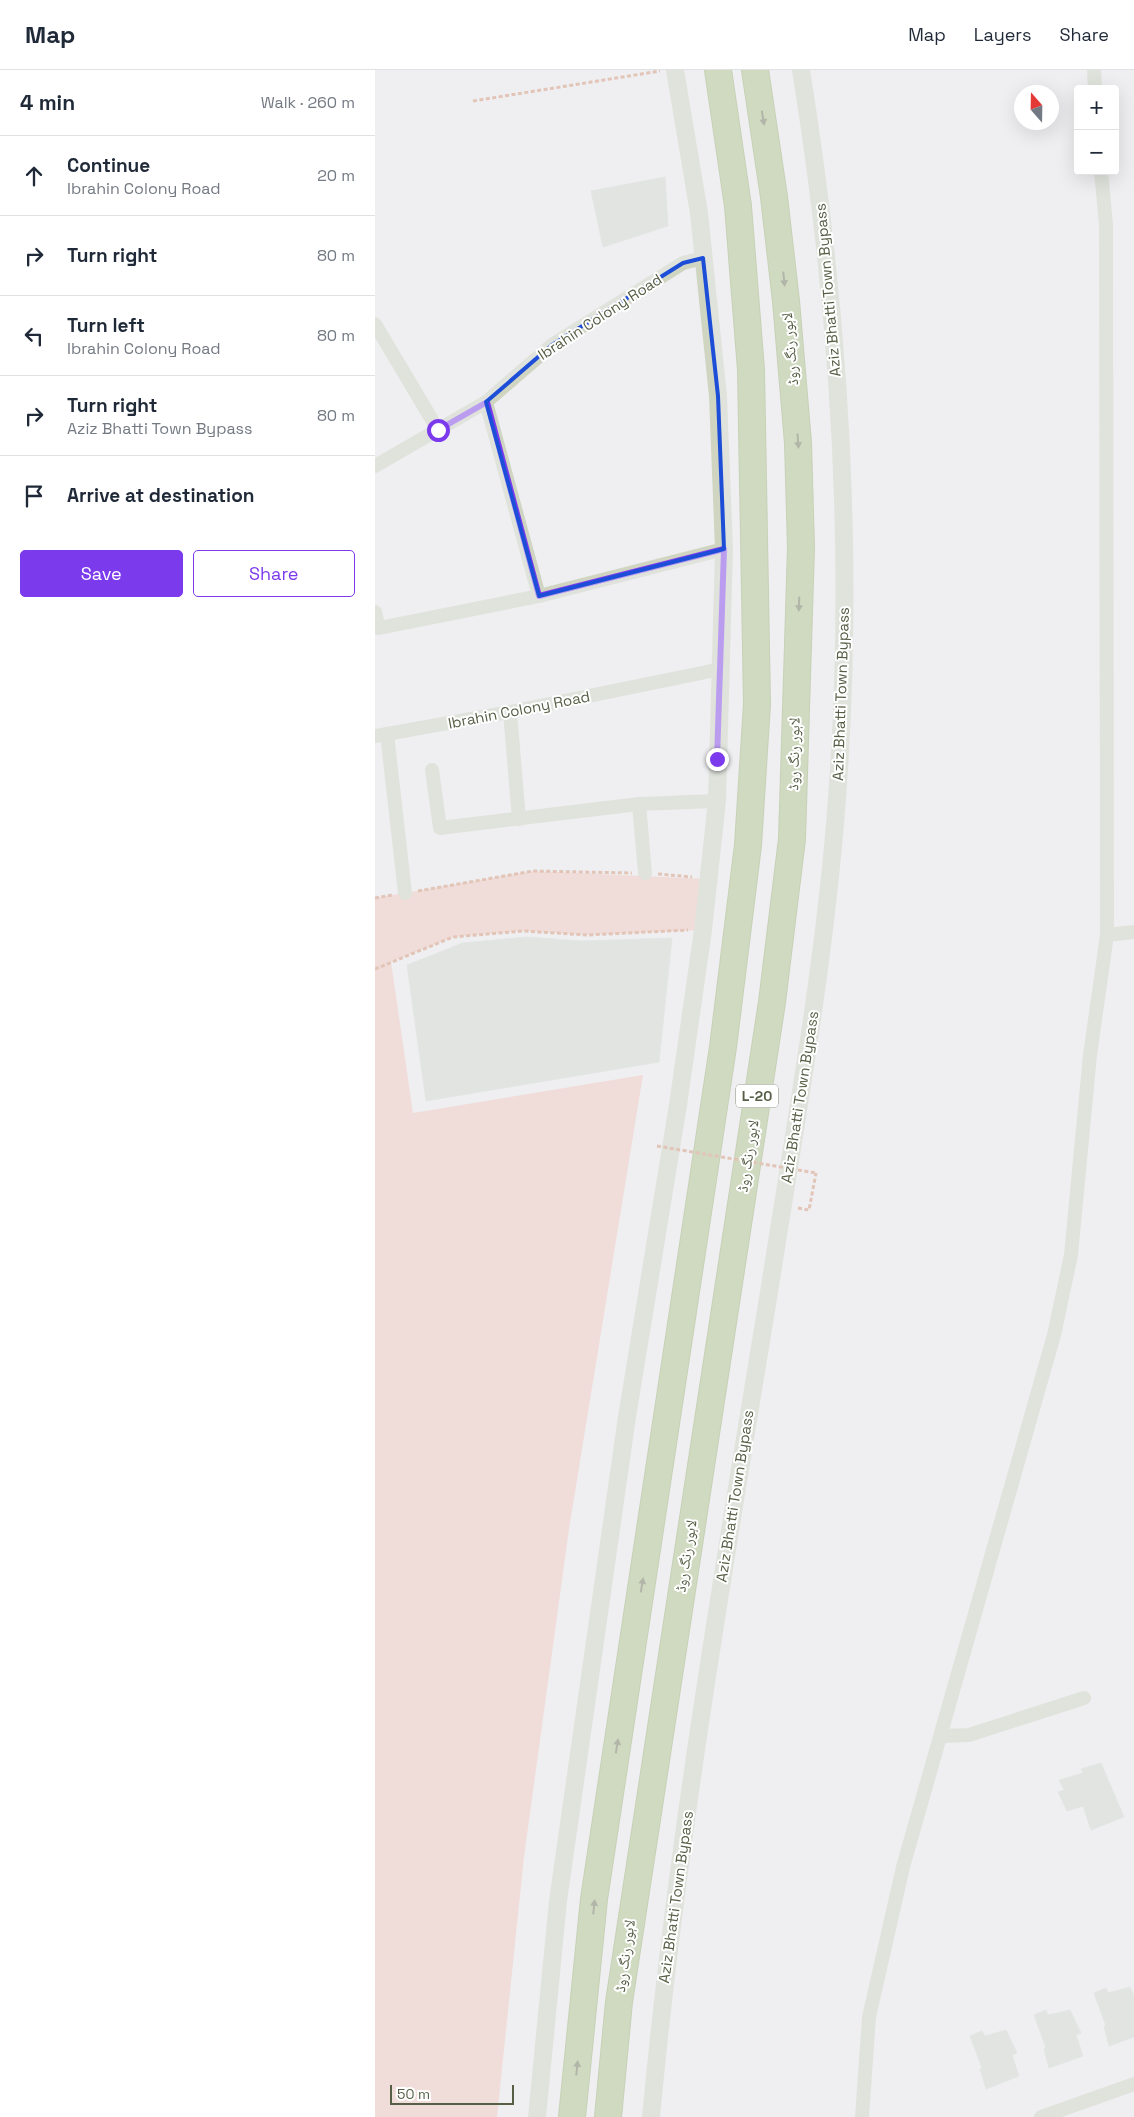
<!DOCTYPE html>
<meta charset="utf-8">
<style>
body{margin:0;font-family:"Space Grotesk","Noto Naskh Arabic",sans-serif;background:#f6f6f7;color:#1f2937}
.controls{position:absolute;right:15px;top:15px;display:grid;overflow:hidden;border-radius:5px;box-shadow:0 5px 20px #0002}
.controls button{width:45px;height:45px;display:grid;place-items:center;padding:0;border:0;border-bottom:1px solid #e0e1e3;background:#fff;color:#1f2937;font:25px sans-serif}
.compass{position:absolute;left:639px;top:15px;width:45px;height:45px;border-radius:50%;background:#fff;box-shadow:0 5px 20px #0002;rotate:340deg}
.scale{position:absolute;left:15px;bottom:12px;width:124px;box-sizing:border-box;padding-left:5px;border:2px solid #565e45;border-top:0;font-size:14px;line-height:18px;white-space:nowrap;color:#565e45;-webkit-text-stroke:4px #fff;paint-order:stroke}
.stop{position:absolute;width:15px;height:15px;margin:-11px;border:4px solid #7c3aed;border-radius:50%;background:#fff}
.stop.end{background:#7c3aed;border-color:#fff;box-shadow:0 1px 5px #0008}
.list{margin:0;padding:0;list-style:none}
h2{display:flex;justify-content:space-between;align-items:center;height:65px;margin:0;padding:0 20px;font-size:21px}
h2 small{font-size:16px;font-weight:400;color:#747a83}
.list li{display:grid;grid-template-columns:32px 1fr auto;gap:15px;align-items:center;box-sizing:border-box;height:80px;padding:0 20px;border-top:1px solid #e0e1e3}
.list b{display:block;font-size:19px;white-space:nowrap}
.list p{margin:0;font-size:16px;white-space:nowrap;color:#747a83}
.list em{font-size:16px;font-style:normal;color:#747a83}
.actions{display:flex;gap:10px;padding:15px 20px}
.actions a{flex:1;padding:11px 0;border:1px solid #7c3aed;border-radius:5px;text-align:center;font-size:18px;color:#7c3aed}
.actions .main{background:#7c3aed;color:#fff}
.icon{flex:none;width:28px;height:28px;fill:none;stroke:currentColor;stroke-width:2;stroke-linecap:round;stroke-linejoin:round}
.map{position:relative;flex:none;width:759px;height:2047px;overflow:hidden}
header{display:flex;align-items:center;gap:30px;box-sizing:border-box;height:70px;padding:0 25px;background:#fff;border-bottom:1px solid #e0e1e3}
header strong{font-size:24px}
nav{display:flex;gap:28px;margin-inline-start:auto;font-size:18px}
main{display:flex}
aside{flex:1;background:#fff}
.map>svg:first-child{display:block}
.green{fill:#f2c7ba}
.building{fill:#d2d7cd;stroke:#d6dbd2}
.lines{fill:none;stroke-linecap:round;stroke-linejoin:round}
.motorway-casing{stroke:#96ad6e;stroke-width:28}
.path{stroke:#d3926f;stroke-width:3;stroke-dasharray:4 2.5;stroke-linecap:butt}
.minor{stroke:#cfd5c1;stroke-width:14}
.tertiary{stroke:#cfd5c1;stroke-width:18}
.motorway{stroke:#abc183;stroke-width:26}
.path-bridge{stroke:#d3926f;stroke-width:3;stroke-dasharray:4 2.5;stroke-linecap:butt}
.oneway{fill:#677251}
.route{stroke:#7c3aed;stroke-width:6}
.marked{fill:none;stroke:#1d4ed8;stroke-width:4;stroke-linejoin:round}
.labels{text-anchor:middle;stroke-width:4;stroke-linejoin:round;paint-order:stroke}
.shield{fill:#fff;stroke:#898e7d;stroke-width:1}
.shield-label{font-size:14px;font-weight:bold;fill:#565e45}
.street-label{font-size:15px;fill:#565e45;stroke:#fff}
</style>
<header>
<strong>Map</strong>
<nav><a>Map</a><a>Layers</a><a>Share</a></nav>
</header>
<main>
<aside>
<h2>4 min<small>Walk · 260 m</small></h2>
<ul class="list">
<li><svg class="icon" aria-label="ahead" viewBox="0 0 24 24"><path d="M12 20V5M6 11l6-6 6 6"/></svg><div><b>Continue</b><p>Ibrahin Colony Road</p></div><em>20 m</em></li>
<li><svg class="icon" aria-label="right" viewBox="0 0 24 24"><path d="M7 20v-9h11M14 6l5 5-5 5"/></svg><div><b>Turn right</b></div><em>80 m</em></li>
<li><svg class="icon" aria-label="left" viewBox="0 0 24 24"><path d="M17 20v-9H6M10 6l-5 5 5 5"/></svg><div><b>Turn left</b><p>Ibrahin Colony Road</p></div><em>80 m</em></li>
<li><svg class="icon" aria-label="right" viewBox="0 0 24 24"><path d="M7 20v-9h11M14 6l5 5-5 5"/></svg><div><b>Turn right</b><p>Aziz Bhatti Town Bypass</p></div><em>80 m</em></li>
<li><svg class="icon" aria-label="arrive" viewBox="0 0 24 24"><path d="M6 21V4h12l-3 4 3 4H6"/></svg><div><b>Arrive at destination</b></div></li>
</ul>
<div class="actions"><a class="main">Save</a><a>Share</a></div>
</aside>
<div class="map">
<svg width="759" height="2047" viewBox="0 0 759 2047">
<rect width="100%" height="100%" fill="#efeff2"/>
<path class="green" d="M158,801L332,809L328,860L212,865L148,861L78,867L16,892L38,1043L268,1005L194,1459L149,1787L122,2047H0V828Z"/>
<g class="building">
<path d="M290,107L293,156L228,177L216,121Z"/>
<path d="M151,867L207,871L297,868L284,992L51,1031L32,895L88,873Z"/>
<path d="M726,1693L749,1747L716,1760L708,1736L692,1741L683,1722L689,1720L684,1710L708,1703L706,1699Z"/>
<path d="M755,1917L759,1926V1967L734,1976L729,1956H731L719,1923L731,1918L733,1923Z"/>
<path d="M671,1940L673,1945L695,1940L706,1963L701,1965L708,1986L674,1998L669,1979L671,1978L659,1945Z"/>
<path d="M631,1960L642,1983L637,1985L644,2006L611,2019L605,1999L607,1998L595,1966L607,1961L610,1966Z"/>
</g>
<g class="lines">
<g class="motorway-casing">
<g id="motorway">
<path d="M197,2047L219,1829L348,977L373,775L382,634L376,300L363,136L343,0"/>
<path d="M233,2047L244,1932L397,932L417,769L426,477L423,373L411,231L399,127L380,0"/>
</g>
</g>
<g class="path">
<path d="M98,31L285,1"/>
<path d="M283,804L317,807"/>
<path d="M43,821L158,801L257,803"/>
<path d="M0,828L17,825"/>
<path d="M0,899L78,867L148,861L212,865L313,860"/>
<path d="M423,1138L434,1140L441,1103"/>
</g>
<g class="minor">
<path d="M719,0L720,19"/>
<path d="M0,254L63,360"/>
<path d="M111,332L164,526"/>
<path d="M0,396L111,332L177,275L308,193L328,188"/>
<path d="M0,542L4,558L164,526L349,479"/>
<path d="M135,642L144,749"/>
<path d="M12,664L30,823"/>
<path d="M0,666L135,642L346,599"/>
<path d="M57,700L65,758L264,734L342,731"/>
<path d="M264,734L270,803"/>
<path d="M732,865L759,862"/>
<path d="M566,1666L594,1665L709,1628"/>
<path d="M487,2047L494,1947L528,1797L679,1265L696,1185L715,985L732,865L731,155L726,101"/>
<path d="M666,2047L759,2014"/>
</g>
<g class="tertiary">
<path d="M162,2047L183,1831L252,1347L303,1035L328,860L342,731L349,479L343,326L324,143L300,0"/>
<path d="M276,2047C302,1768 350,1492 395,1216C419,1062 447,909 460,754C481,503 466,249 426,0"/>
</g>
<use href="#motorway" class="motorway"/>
<path class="path-bridge" d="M282,1076L441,1103"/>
</g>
<defs><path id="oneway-solid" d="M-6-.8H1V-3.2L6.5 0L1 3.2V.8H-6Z" transform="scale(1.25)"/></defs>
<g class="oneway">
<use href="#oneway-solid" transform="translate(388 48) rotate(81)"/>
<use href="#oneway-solid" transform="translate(409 209) rotate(84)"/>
<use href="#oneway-solid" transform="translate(423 371) rotate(86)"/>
<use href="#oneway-solid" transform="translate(424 534) rotate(92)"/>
<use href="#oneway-solid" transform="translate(267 1515) rotate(-81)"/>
<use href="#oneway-solid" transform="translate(242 1676) rotate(-81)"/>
<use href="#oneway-solid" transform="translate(219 1837) rotate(-84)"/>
<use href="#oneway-solid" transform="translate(202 1998) rotate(-84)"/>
</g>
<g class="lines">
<path class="route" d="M63,360L112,332L164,526L349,479L342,689"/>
</g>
<path d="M0 0H759V2047H0ZM328,188L343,326L349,479L164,526L111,332L177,275L308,193Z" fill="#efeff2" fill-opacity=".55" fill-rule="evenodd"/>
<path class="marked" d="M328,188L343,326L349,479L164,526L111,332L177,275L308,193Z"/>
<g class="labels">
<rect class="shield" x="361" y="1014.5" width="42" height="23" rx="4"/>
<g class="shield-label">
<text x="382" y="1031">L-20</text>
</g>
<g class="street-label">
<text transform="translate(453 220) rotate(-95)" y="5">Aziz Bhatti Town Bypass</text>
<text transform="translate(225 247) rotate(-33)" y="5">Ibrahin Colony Road</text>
<text transform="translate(415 279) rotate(-95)" y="5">لاہور رنگ روڈ</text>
<text transform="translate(466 624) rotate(-88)" y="5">Aziz Bhatti Town Bypass</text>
<text transform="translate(144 640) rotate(-11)" y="5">Ibrahin Colony Road</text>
<text transform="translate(419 684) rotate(-89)" y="5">لاہور رنگ روڈ</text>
<text transform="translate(425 1027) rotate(-81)" y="5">Aziz Bhatti Town Bypass</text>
<text transform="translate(373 1086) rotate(-81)" y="5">لاہور رنگ روڈ</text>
<text transform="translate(360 1426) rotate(-81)" y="5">Aziz Bhatti Town Bypass</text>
<text transform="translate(311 1486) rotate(-81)" y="5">لاہور رنگ روڈ</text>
<text transform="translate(301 1827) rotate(-82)" y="5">Aziz Bhatti Town Bypass</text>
<text transform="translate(250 1886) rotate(-82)" y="5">لاہور رنگ روڈ</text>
</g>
</g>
</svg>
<div class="controls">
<button>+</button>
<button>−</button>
</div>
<svg class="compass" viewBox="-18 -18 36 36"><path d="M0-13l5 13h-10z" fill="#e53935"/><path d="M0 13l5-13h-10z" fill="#747a83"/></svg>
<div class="scale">50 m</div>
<div class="stop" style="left:63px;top:360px"></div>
<div class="stop end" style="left:342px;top:689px"></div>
</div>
</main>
